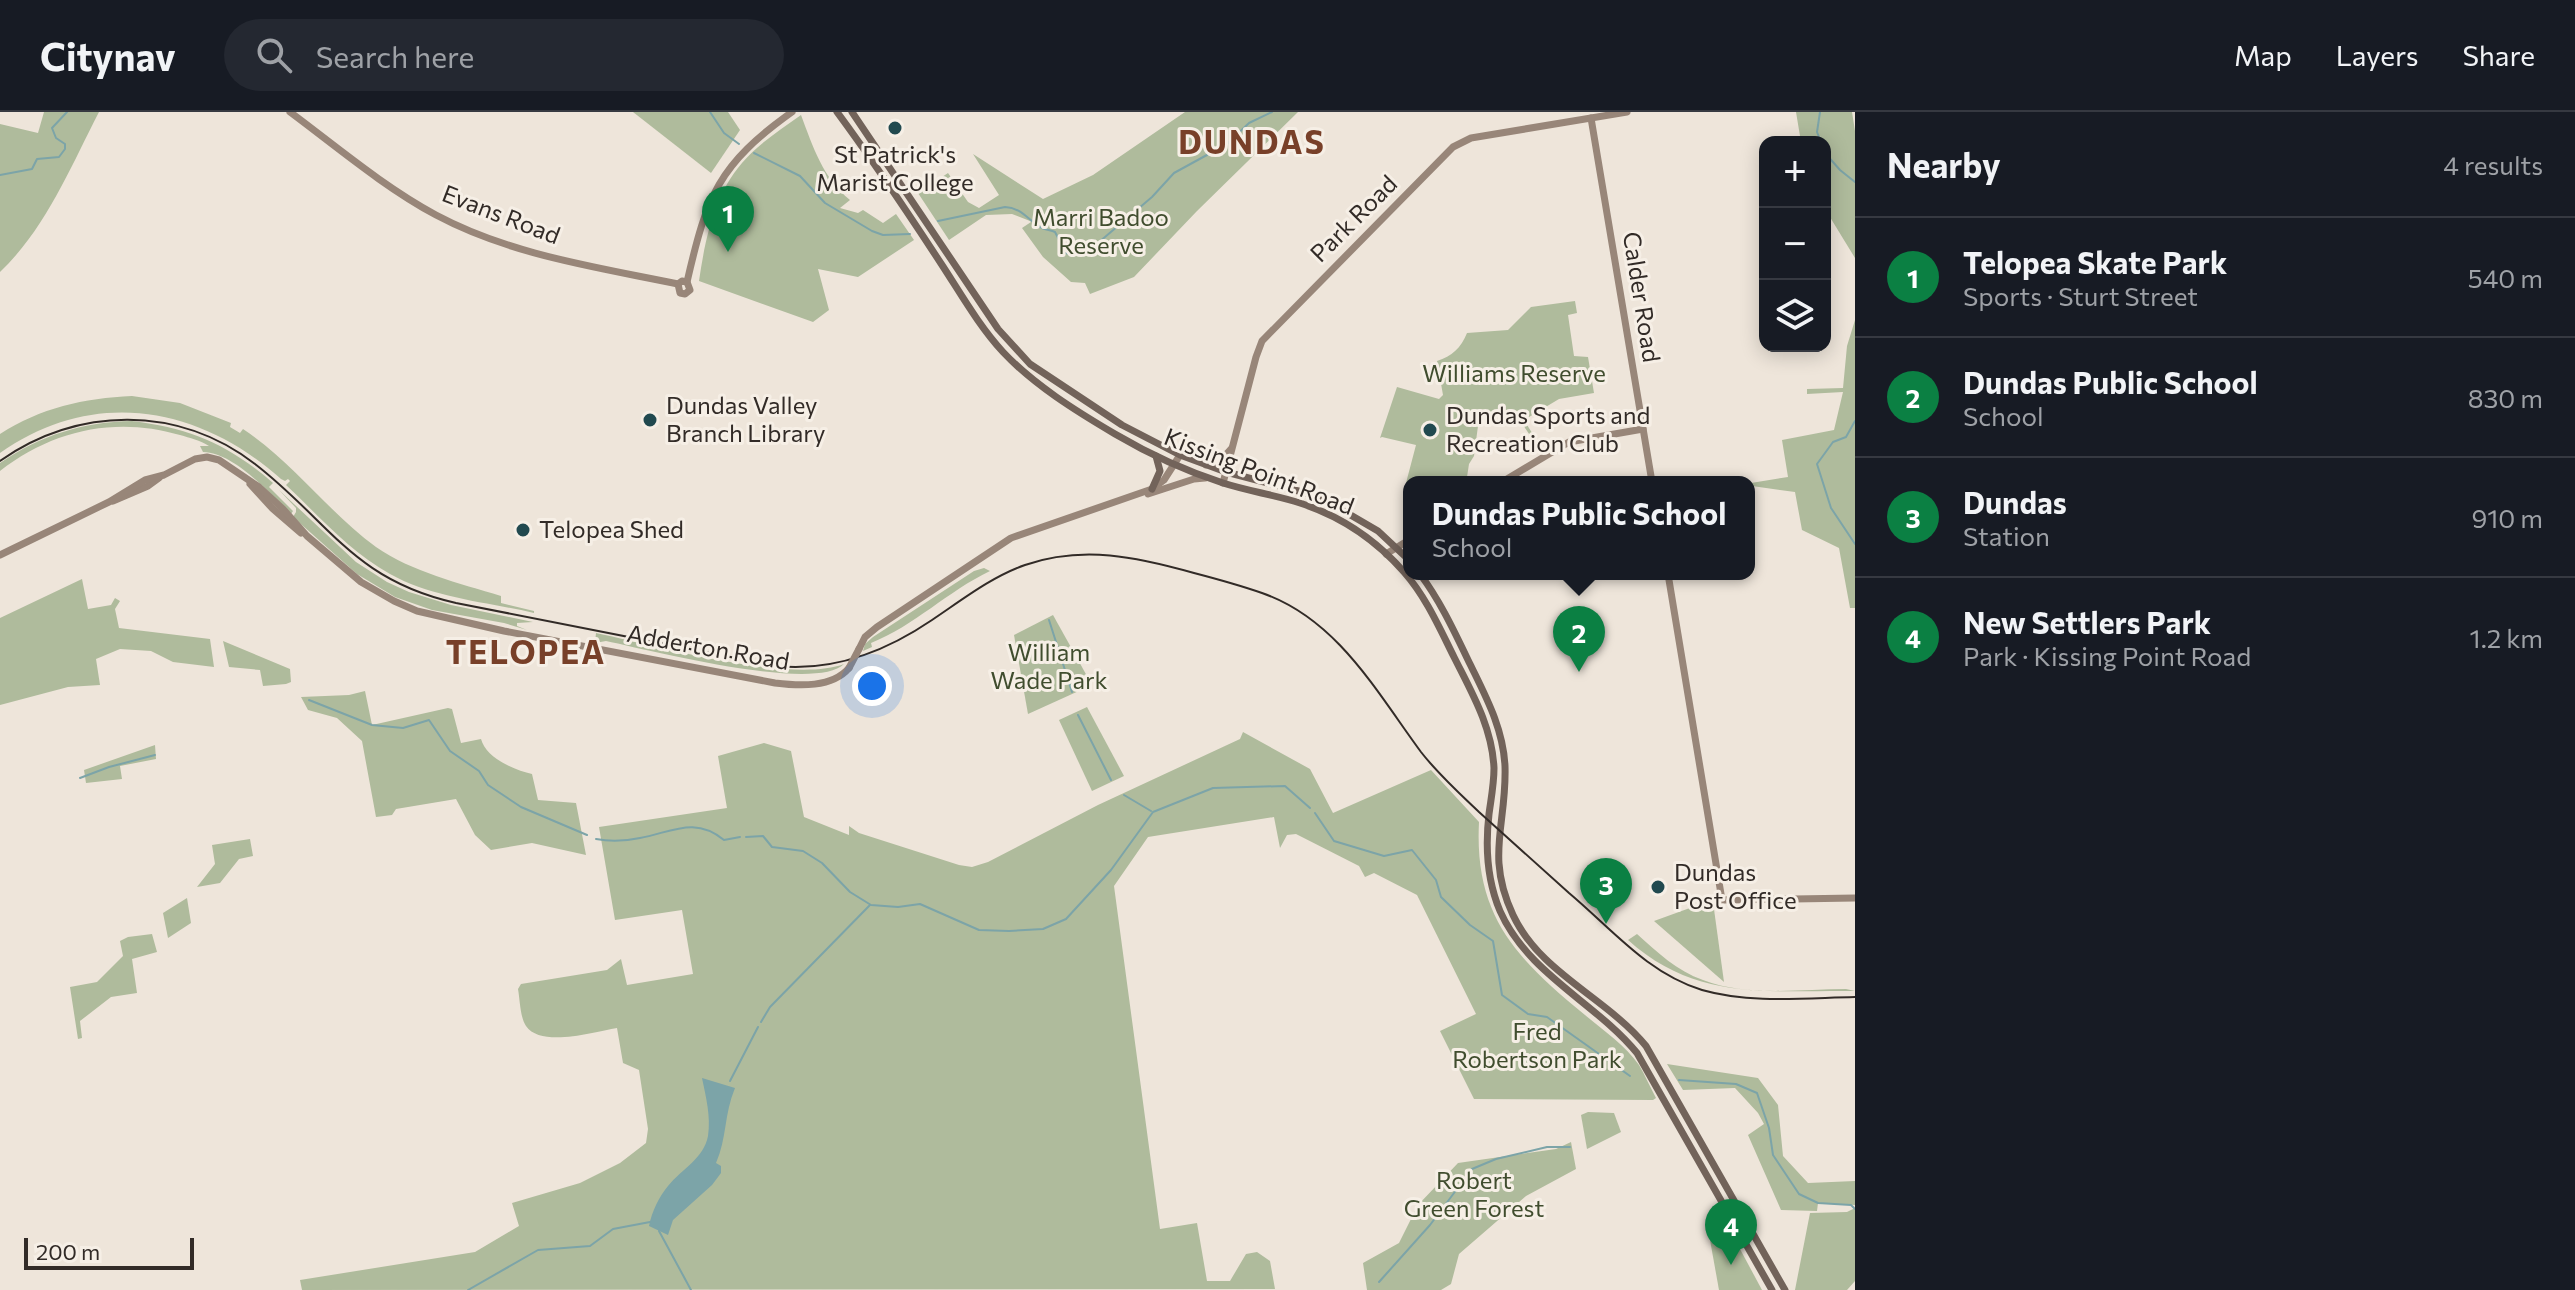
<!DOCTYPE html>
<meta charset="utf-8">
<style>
body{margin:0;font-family:Commissioner,sans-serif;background:#242831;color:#f1f3f6}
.controls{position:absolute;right:24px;top:24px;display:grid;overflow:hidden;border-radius:16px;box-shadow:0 4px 20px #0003}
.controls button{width:72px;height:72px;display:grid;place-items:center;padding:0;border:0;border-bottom:2px solid #363941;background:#171b24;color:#f1f3f6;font:40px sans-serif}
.scale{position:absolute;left:24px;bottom:20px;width:170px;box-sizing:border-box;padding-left:8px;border:4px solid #322b27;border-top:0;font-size:22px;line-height:28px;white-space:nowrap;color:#322b27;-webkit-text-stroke:6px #f6efe6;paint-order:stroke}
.you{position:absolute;left:872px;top:574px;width:28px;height:28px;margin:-20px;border:6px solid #fff;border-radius:50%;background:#1a73e8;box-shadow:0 0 0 12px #1a73e833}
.badge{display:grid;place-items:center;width:52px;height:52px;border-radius:50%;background:#0b8043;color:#fff;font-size:26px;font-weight:700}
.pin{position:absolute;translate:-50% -66px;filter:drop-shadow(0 2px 4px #0008)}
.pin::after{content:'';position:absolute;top:42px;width:28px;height:24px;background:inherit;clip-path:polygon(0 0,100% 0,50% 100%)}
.popup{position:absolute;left:1403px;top:364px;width:352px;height:104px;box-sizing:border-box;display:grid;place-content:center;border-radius:16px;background:#171b24;filter:drop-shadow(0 2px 6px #0005);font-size:26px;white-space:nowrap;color:#9ea1a6}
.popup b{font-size:30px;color:#f1f3f6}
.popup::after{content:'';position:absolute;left:50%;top:100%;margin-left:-16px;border:16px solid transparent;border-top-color:#171b24}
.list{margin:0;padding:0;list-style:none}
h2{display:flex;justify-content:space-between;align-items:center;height:104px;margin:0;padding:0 32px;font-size:34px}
h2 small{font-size:26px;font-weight:400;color:#9ea1a6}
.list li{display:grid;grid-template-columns:52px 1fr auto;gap:24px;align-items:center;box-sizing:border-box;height:120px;padding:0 32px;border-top:2px solid #363941}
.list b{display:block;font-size:30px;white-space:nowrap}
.list p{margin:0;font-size:26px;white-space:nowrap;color:#9ea1a6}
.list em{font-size:26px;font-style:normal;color:#9ea1a6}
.icon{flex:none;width:44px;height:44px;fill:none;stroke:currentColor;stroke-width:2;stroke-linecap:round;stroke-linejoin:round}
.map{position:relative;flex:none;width:1855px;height:1178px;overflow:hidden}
header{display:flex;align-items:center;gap:48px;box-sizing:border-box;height:112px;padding:0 40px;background:#171b24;border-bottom:2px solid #363941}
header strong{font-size:38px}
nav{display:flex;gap:44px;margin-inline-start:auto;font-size:28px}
.search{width:560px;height:72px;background:#242831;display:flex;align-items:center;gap:20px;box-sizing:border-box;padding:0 28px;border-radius:44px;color:#9ea1a6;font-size:30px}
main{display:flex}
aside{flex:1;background:#171b24}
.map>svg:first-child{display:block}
.green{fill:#afbb9c}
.water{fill:#7ca4a8}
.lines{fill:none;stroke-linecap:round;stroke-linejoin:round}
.stream{stroke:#7ca4a8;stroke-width:2}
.secondary{stroke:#988679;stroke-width:7}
.primary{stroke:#72635a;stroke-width:7}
.tram{stroke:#322b27;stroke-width:2}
.secondary-bridge{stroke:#988679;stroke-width:7}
.poi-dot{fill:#21494f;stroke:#f6efe6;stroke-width:3}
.labels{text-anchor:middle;stroke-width:6;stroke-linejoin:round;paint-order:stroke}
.poi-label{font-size:24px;fill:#322b27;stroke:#f6efe6;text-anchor:start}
.street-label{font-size:24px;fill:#322b27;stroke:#f6efe6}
.park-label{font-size:24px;fill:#404d2e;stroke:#f6efe6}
.district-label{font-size:32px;font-weight:bold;letter-spacing:2px;fill:#784029;stroke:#f6efe6}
</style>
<header>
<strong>Citynav</strong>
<div class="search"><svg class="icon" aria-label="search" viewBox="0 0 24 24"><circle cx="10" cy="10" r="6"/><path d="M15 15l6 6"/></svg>Search here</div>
<nav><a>Map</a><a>Layers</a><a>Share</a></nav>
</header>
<main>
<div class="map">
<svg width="1855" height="1178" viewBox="0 0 1855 1178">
<rect width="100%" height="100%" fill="#eee5da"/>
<g class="green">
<path d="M44,0H99C70,56 46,116 0,160V12L38,21Z"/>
<path d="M633,0H728L740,18L711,61Z"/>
<path d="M1185,0H1298L1197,99L1134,165L1090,182L1085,171L1071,170L1043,145L1022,116L1031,110L1030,109L1012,102L986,103L949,128L918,81L948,61L968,90L979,96L999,83L973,42L1043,87L1093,63Z"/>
<path d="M1796,0H1852L1855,19V146L1825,97V30H1801Z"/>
<path d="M801,3C813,35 823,66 850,88L840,96L858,101L863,98L883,111L896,102L914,128L858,165L818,157L829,198L813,210L699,169C705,128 714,83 742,51C758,32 780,18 801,3Z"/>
<path d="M1575,189L1577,201L1568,203L1574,244L1588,245L1594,281L1559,287L1524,308L1542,337L1540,338L1521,310L1480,299L1474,344L1469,352L1467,365L1470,370L1406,371L1416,333L1382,325L1380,326L1397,275L1439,287L1443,283L1437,249C1452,244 1461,236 1467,221L1508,218L1531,195Z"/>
<path d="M1855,208V496H1850L1839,436L1802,418L1795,380L1752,374L1751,371L1788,365L1782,328L1834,318L1843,280L1807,282V277L1843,276L1847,234Z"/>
<path d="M132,284L180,291L231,311L230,315L240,321L243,317C293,350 328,400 376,435C412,460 459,471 501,484V491L534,499V501C487,490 433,486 390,462C350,440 319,404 286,373L290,369L288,367L285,369L281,367C199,294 94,275 0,341V322C40,296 84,286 132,284Z"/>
<path d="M132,309C190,316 228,332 273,371L269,375L293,399L291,402C269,381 235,341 203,340L200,334H209C200,328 190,326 180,323C116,304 52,318 0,359V351C41,323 83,310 132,309Z"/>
<path d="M279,378L356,450L387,470L409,480L451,493L533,510L517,511V514L527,518L504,511L432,498L395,485L357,462L293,405L296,400V396Z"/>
<path d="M984,456L990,459C948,479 914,514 871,531L872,535L863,539L865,532L873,525L974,459Z"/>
<path d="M82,467L88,497L111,493L115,486L120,489L115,497L119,516L210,527L214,555L173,550L151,539L120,537L96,547L100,573L68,575L0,593V506Z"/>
<path d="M1053,503L1092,573L1028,602L1014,523Z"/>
<path d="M596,521C658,534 792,572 844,552C815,581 649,538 606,529L595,531Z"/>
<path d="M223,529L290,557L291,570L286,572L263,574L260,558L229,555Z"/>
<path d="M365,579L372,613L448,596L452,597L461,631L481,627C486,646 514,658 532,662L538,688L576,691L586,743L532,731L491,738L475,723L456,687L396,697L392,703L376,705L362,629L337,606L308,598L301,585L349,583Z"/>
<path d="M1087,595L1124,664L1092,679L1059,608Z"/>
<path d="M1243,620L1310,657L1333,701L1431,658L1479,710C1474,805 1517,847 1585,903C1604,919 1625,933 1639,953C1645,963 1650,975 1656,986L1653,988L1474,987L1440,919L1476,902L1417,783L1374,761L1365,765L1359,754L1296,722L1287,723L1280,736L1274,705L1148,725L1114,774L1160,1117L1197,1111L1207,1169H1230L1246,1142L1257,1140L1270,1149L1275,1177L302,1178L300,1168L475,1140L519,1114L512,1091L580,1071L620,1051L646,1031L648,1017L639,958L623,951L617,916C594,920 541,936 526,914C520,905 520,888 518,877L521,872L607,858L621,847L627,873L693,862L682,798L615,808L599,715L727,696L718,644L764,631L791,639L804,705L849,723V714L859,721L959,753L972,755L988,750L1098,693L1240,627Z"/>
<path d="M155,633L156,647L120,654L122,667L86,671L84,658Z"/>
<path d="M250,727L253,744L239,747L220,771L197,775L215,752L212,733Z"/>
<path d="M187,786L191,811L168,826L163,801Z"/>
<path d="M1712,788L1713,790L1724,870L1654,809Z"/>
<path d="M152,822L157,840L132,847L137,881L111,885L80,909L82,926L78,927L70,875L97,870L123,844L120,829L128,825Z"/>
<path d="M1637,822C1657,840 1677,859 1703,868C1747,885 1800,877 1846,877L1855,879C1769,878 1697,890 1628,828Z"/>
<path d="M1667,952L1758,966L1778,993L1783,1044L1808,1071L1855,1069V1093L1818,1091L1817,1099L1781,1098L1748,1023L1764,1012L1758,1001L1735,976L1683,978Z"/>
<path d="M1588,1000L1614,1001L1621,1020L1587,1037L1581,1003Z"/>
<path d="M1571,1030L1576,1057L1526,1084L1459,1142L1451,1172L1441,1178H1367L1363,1151L1399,1131L1418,1093L1458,1051L1556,1037Z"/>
<path d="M1855,1096V1169L1847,1178H1795L1810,1101L1847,1100Z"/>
<path d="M1733,1124L1762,1178H1719L1710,1128Z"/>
</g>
<path class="water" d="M702,966L735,976C724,1002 727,1026 716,1051L721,1054V1061L712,1073L673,1108L668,1123L649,1114C652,1099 659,1085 668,1074C682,1057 704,1046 708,1024C711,1005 706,985 702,966Z"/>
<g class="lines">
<g class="stream">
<path d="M710,0L724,21L739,32"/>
<path d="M1820,0L1817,20L1821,30"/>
<path d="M754,41L800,64L825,91L872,119L883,123L910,122"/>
<path d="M1825,41L1840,58L1855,70"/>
<path d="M0,63L32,57L37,47L59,45L65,37V32L56,26L52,16L67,0"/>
<path d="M938,109L1005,95C1023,96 1028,109 1042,116C1046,118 1051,118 1055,120L1066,141L1072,143L1085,142L1152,85L1174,61L1227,32L1249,11L1272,0"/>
<path d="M1855,309L1846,325L1833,330L1817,352L1831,396L1855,432"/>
<path d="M1049,508L1072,580"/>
<path d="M309,588L372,613L403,616L429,608L450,639L479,659L488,673L521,695L587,723"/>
<path d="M1078,603L1111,668"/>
<path d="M80,666L109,655L155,643"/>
<path d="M1124,683L1151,699"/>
<path d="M1315,701L1334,729L1384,744L1412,738L1436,768L1441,785L1470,813L1493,829L1502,883L1528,902L1547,905L1630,964"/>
<path d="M746,725L763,724L772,735L803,739L822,751L850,780L871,793L898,795L920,792L979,818L1009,819L1043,817L1066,807L1111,758L1153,700L1213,676L1285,674L1310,696"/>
<path d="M596,727C611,730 626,729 640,726C672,720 695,704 724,728L740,725"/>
<path d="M761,910L770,895L870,793"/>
<path d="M1679,968L1736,972L1757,981L1769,1016L1773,1043L1799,1082L1818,1091L1851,1093L1855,1097"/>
<path d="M730,969L758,915"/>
<path d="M659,1119L691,1178"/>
<path d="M1379,1170L1430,1113L1472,1057L1496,1047L1547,1035H1570"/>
<path d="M468,1178L538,1138L590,1134L613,1117L650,1110"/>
</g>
<g class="secondary">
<path d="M290,0C337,35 384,75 436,103C511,143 596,155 678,172L682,169L687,170"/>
<path d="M1591,6L1652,370"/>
<path d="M678,172L680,181L685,182L690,178L687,170C707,83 718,53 792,0"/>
<path d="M1206,353L1220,349L1231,337"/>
<path d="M1502,370L1569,330L1643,317"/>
<path d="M1223,371L1256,245L1262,229L1453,35L1471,26L1627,0"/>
<path d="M250,372L272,396L301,421"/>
<path d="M1148,382L1194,367L1205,366"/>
<path d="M113,389L148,374L159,366"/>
<path d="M1386,442L1409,428"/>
<path d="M0,443L109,390L145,368L164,363L195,347L207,345L219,348L259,375L283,397L307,424L361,470L394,489L417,499L504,519L775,571C799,574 832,576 849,556"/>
<path d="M1668,462L1722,788L1855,786"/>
<path d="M859,537L865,525L877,515L1011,426L1152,377L1164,368L1180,343"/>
</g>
<g class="primary">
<path d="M837,0C874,50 908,101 942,153C961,182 979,214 1003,240C1034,273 1076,299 1115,322C1149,342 1186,359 1223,371C1248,379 1275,383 1300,391C1340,404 1376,428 1404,460C1426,485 1439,515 1454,545C1472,581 1492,615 1494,656C1494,672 1491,687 1489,702C1485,736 1487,768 1500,799C1528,862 1595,890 1637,941L1772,1178"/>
<path d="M852,0L998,217L1030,252L1122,313L1180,343L1226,360L1306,381L1330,391L1378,419L1409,448"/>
<path d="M1152,377L1160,359L1156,344"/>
<path d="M1420,462C1441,490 1455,521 1470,552C1486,585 1503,616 1505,654C1507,713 1485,743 1513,803C1540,861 1607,886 1646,934L1785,1178"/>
</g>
<path class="tram" d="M0,349C77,294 179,293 255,352C330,410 353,468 456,491L776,554C834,560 885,540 932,508C962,488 991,465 1025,453C1083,433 1137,445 1194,461C1217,467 1239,473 1262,481C1337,507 1376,579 1421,640C1438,662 1459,681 1479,700C1509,727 1539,754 1569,781C1612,817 1647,861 1702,878C1751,892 1805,886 1855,885"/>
<path class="secondary-bridge" d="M849,556L859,537"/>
</g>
<g class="poi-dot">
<circle cx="895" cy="16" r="8"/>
<circle cx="650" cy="308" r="8"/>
<circle cx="1430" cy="318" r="8"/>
<circle cx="523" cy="418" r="8"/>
<circle cx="1658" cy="775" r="8"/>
</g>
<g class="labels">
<g class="poi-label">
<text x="895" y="51" text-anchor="middle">St Patrick's<tspan x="895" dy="28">Marist College</tspan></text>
<text x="666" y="302">Dundas Valley<tspan x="666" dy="28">Branch Library</tspan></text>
<text x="1446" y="312">Dundas Sports and<tspan x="1446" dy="28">Recreation Club</tspan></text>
<text x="539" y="426">Telopea Shed</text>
<text x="1674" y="769">Dundas<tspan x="1674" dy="28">Post Office</tspan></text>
</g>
<g class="street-label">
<text transform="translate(501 103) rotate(21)" y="8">Evans Road</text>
<text transform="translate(1354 107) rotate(-45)" y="8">Park Road</text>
<text transform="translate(1641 185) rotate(81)" y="8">Calder Road</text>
<text transform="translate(1259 360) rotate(21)" y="8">Kissing Point Road</text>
<text transform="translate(708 536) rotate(10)" y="8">Adderton Road</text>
</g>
<g class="park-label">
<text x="1101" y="114">Marri Badoo<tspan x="1101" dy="28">Reserve</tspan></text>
<text x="1514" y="270">Williams Reserve</text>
<text x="1049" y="549">William<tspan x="1049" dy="28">Wade Park</tspan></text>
<text x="1537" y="928">Fred<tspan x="1537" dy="28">Robertson Park</tspan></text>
<text x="1474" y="1077">Robert<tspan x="1474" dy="28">Green Forest</tspan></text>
</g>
<g class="district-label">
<text x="1252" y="42">DUNDAS</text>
<text x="526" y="552">TELOPEA</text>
</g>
</g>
</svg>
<div class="controls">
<button>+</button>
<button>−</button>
<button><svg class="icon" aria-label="layers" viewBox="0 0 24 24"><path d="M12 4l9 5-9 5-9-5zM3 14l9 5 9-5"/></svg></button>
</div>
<div class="scale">200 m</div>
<div class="you"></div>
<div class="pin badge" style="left:728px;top:140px">1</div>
<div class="pin badge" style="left:1579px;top:560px">2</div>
<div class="popup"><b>Dundas Public School</b>School</div>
<div class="pin badge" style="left:1606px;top:812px">3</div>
<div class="pin badge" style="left:1731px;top:1153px">4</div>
</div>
<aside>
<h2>Nearby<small>4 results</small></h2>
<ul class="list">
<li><span class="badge">1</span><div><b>Telopea Skate Park</b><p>Sports · Sturt Street</p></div><em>540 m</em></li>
<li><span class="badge">2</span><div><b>Dundas Public School</b><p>School</p></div><em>830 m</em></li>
<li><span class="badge">3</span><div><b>Dundas</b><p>Station</p></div><em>910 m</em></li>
<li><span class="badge">4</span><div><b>New Settlers Park</b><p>Park · Kissing Point Road</p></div><em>1.2 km</em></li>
</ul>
</aside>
</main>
